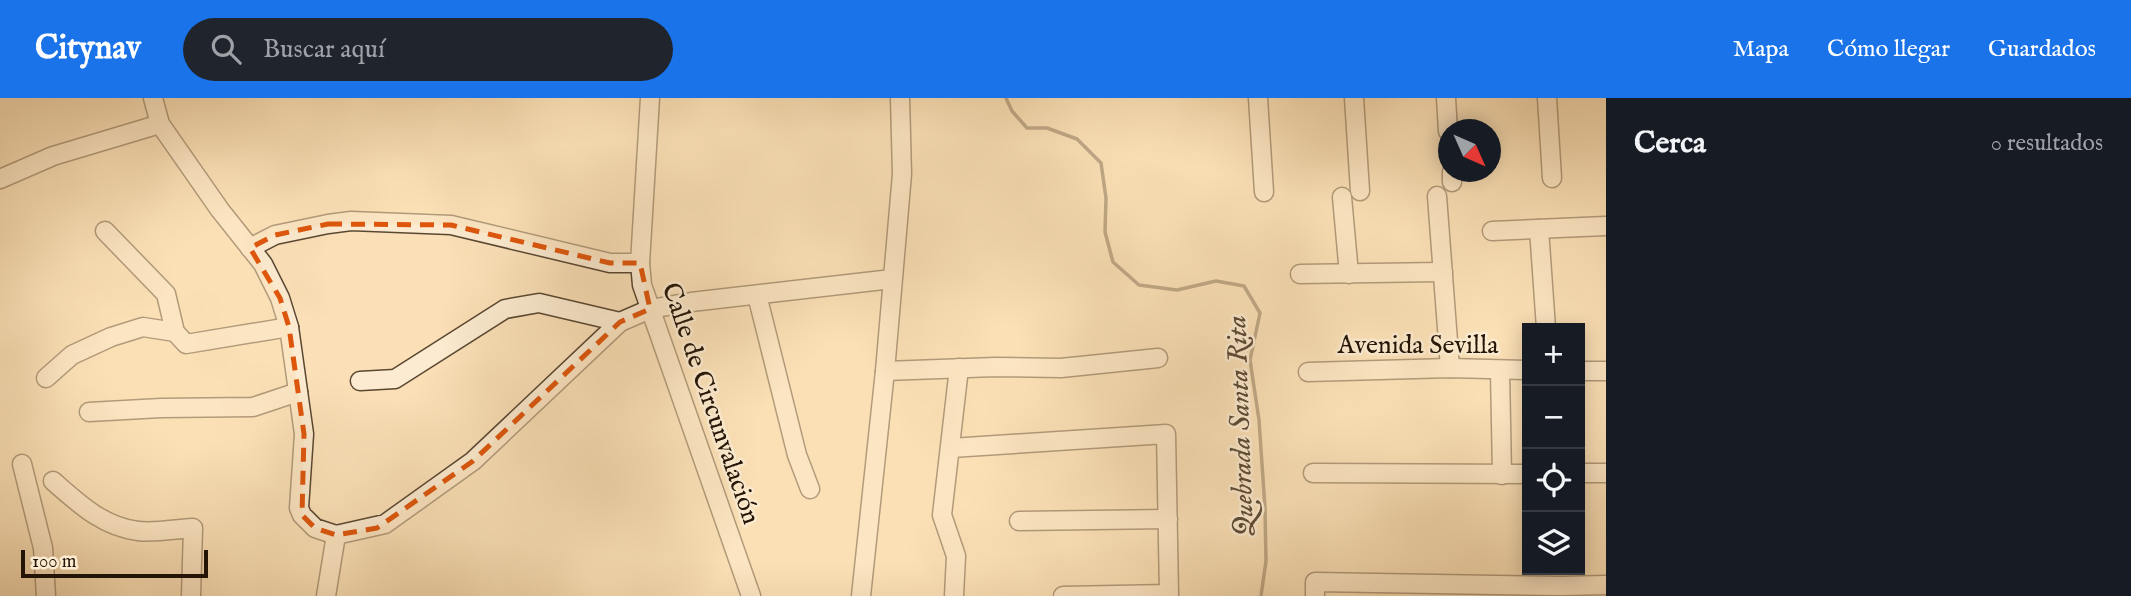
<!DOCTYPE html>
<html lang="es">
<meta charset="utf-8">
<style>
body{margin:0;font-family:"IM FELL English",serif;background:#20242c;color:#f1f3f6}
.controls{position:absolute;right:21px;bottom:21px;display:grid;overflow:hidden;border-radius:0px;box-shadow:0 4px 18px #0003}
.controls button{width:63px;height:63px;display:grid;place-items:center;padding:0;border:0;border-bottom:2px solid #363941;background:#171b24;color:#f1f3f6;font:35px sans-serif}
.compass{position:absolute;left:1438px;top:21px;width:63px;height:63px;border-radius:50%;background:#171b24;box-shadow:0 4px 18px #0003;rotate:135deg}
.scale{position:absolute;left:21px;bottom:18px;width:187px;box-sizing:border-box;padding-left:7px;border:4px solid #241406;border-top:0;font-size:19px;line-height:24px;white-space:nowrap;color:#241406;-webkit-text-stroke:5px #fcebd0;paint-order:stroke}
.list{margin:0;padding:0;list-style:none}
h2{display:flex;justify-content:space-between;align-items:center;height:91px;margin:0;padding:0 28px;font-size:30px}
h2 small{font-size:23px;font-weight:400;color:#9ea1a6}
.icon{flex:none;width:38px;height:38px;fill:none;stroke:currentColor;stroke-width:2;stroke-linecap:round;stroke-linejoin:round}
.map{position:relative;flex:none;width:1606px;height:498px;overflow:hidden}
header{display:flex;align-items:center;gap:42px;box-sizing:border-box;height:98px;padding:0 35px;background:#1a73e8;color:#fff}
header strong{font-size:33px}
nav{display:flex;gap:38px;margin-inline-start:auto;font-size:24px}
.search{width:490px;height:63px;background:#20242c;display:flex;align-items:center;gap:18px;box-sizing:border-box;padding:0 24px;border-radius:38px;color:#9ea1a6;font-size:26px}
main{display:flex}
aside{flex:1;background:#171b24}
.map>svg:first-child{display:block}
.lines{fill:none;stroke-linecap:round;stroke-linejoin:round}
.stream{stroke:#79654c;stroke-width:3.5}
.minor-casing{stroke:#5a4732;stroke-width:21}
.minor{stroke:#fcebd0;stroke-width:18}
.marked{fill:none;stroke:#de560c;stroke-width:5;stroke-dasharray:14 9;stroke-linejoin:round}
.labels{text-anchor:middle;stroke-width:5;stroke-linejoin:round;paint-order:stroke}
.street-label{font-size:26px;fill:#241406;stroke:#fcebd0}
.water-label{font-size:28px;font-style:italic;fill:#5d4a35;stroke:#fcebd0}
</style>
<header>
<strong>Citynav</strong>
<div class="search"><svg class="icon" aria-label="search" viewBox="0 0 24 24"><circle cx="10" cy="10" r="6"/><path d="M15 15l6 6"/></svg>Buscar aquí</div>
<nav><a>Mapa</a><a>Cómo llegar</a><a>Guardados</a></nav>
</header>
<main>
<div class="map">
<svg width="1606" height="498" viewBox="0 0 1606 498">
<rect width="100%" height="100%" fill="#fbe0b7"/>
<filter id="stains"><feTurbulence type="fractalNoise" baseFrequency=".00286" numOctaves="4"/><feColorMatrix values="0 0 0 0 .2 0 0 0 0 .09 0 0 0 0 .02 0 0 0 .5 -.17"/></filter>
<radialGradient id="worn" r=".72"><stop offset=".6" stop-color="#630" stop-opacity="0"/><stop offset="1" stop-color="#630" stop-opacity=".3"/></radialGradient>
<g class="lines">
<path class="stream" d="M1006,0L1012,13L1027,30H1047L1077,41L1101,65L1106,100L1105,134L1113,164L1139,187L1177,192L1216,183L1244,188L1260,215L1250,262L1259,322L1265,410L1266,463L1261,498"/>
<g class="minor-casing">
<g id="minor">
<path d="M153,0L160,26L220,112L263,166L280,200L289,229L304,336L299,410L302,417L315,430L336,437L385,426L473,363L620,224L650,211L691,204L892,181"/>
<path d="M650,0L640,165L642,187L751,498"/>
<path d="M1258,0L1264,94"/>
<path d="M1354,0L1360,93"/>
<path d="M1446,0L1448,33"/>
<path d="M1547,0L1552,80"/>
<path d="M1452,74V84"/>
<path d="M0,81L53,58L160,26"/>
<path d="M1437,98L1450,270"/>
<path d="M1342,99L1349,176"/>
<path d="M1539,131L1546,230"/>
<path d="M105,133L166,196L175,234L186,246L289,229"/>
<path d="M1492,133L1606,128"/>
<path d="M250,150L275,137L328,126L351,123L451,127L610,165H640"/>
<path d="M1300,176L1443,174"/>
<path d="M757,197L797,357L810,391"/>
<path d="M1500,272L1502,377"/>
<path d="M885,273L995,269L1061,270L1158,260"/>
<path d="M1580,273H1606"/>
<path d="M1308,274L1450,270L1527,272"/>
<path d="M46,280L72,257L111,239L143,229L175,234"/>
<path d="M360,283L395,281L505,211L539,205L620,224"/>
<path d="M89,314L161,310L253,309L298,294"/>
<path d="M951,350L1166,336L1169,496L1063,498"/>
<path d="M22,366L43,450L46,498"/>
<path d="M1313,375L1527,376"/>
<path d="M1580,375H1606"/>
<path d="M53,383C78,405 103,429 138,433C155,435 176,431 193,430L191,498"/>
<path d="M1019,423L1168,421"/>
<path d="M326,498L336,437"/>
<path d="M861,498L885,273L902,76L900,0"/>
<path d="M954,498L956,458L942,417L959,270"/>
<path d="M1315,498V484L1562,488L1606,487"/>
</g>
</g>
<use href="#minor" class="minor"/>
</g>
<path d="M0 0H1606V498H0ZM328,126L451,127L610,165H640L650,211L620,224L473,363L377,430L336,437L315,430L302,417L304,336L289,229L280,200L250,150L275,137Z" fill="#fbe0b7" fill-opacity=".55" fill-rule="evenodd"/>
<path class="marked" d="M328,126L451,127L610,165H640L650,211L620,224L473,363L377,430L336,437L315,430L302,417L304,336L289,229L280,200L250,150L275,137Z"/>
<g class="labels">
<g class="street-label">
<text x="1418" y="255">Avenida Sevilla</text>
<text transform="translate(712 305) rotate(71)" y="9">Calle de Circunvalación</text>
</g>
<g class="water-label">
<text transform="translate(1239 328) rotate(-92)" y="10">Quebrada Santa Rita</text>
</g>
</g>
<rect width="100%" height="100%" filter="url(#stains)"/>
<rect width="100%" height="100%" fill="url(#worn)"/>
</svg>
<div class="controls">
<button>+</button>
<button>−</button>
<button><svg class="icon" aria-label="locate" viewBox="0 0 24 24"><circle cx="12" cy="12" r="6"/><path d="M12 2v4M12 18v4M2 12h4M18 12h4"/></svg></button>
<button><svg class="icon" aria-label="layers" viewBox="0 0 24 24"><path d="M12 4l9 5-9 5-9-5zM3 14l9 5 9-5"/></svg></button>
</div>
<svg class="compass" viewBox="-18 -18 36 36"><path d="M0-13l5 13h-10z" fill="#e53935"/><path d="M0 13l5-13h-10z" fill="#9ea1a6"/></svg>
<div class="scale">100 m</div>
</div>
<aside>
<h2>Cerca<small>0 resultados</small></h2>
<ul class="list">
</ul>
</aside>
</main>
